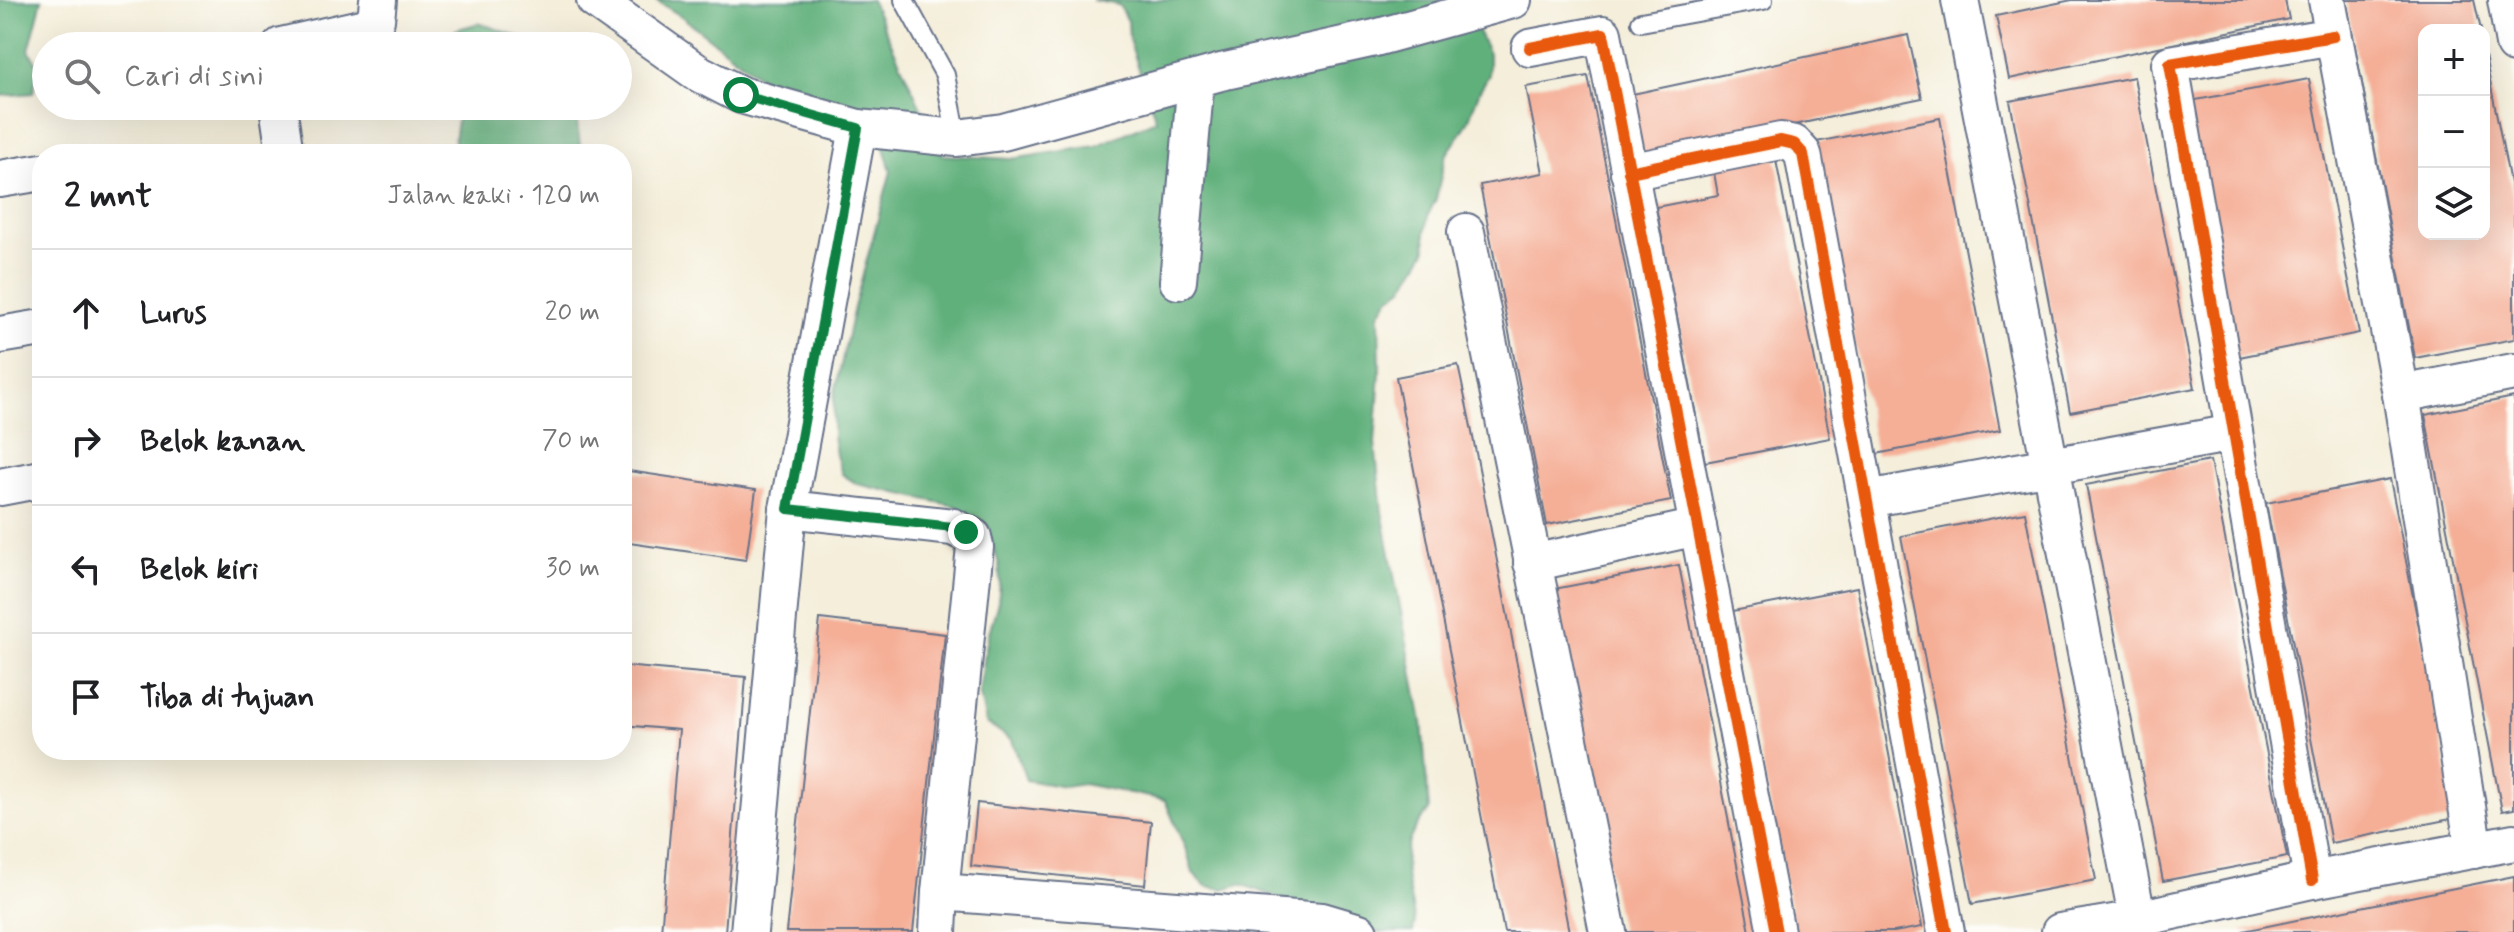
<!DOCTYPE html>
<html lang="id">
<meta charset="utf-8">
<style>
body{margin:0;font-family:Mynerve,sans-serif;background:#f6f6f6;color:#202124}
.controls{position:absolute;right:24px;top:24px;display:grid;overflow:hidden;border-radius:16px;box-shadow:0 8px 32px #0002}
.controls button{width:72px;height:72px;display:grid;place-items:center;padding:0;border:0;border-bottom:2px solid #e0e0e0;background:#fff;color:#202124;font:40px sans-serif}
.stop{position:absolute;width:24px;height:24px;margin:-18px;border:6px solid #0b8043;border-radius:50%;background:#fff}
.stop.end{background:#0b8043;border-color:#fff;box-shadow:0 2px 8px #0008}
.list{margin:0;padding:0;list-style:none}
h2{display:flex;justify-content:space-between;align-items:center;height:104px;margin:0;padding:0 32px;font-size:34px}
h2 small{font-size:26px;font-weight:400;color:#757577}
.list li{display:grid;grid-template-columns:52px 1fr auto;gap:24px;align-items:center;box-sizing:border-box;height:128px;padding:0 32px;border-top:2px solid #e0e0e0}
.list b{display:block;font-size:30px;white-space:nowrap}
.list em{font-size:26px;font-style:normal;color:#757577}
.icon{flex:none;width:44px;height:44px;fill:none;stroke:currentColor;stroke-width:2;stroke-linecap:round;stroke-linejoin:round}
.map{position:relative;flex:none;width:2514px;height:932px;overflow:hidden}
.search{position:absolute;background:#fff;box-shadow:0 8px 32px #0002;left:32px;top:32px;width:600px;height:88px;display:flex;align-items:center;gap:20px;box-sizing:border-box;padding:0 28px;border-radius:44px;color:#757577;font-size:30px}
.panel{position:absolute;background:#fff;box-shadow:0 8px 32px #0002;left:32px;top:144px;width:600px;height:616px;border-radius:32px}
.map>svg:first-child{display:block}
.forest{fill:#61b07b;stroke:#3e706c;stroke-width:2}
.building{fill:#f5af97}
.lines{fill:none;stroke-linecap:round;stroke-linejoin:round}
.service-casing{stroke:#677289;stroke-width:22}
.minor-casing{stroke:#677289;stroke-width:40}
.service{stroke:#fff;stroke-width:18}
.minor{stroke:#fff;stroke-width:36}
.cycleway-casing{stroke:#fdfcf7;stroke-width:17}
.cycleway{stroke:#e8590c;stroke-width:12}
.route{stroke:#0b8043;stroke-width:10}
</style>
<div class="map">
<svg width="2514" height="932" viewBox="0 0 2514 932">
<rect width="100%" height="100%" fill="#fdfcf7"/>
<filter id="ink" filterUnits="userSpaceOnUse"><feTurbulence type="fractalNoise" baseFrequency=".0125" numOctaves="2"/><feDisplacementMap in="SourceGraphic" scale="16" xChannelSelector="R" yChannelSelector="G"/><feConvolveMatrix kernelMatrix="1 2 1 2 8 2 1 2 1" color-interpolation-filters="sRGB"/></filter>
<filter id="wash" filterUnits="userSpaceOnUse"><feTurbulence type="fractalNoise" baseFrequency=".006" numOctaves="4" result="noise"/><feDisplacementMap in="SourceGraphic" scale="32" xChannelSelector="R" yChannelSelector="G"/><feGaussianBlur stdDeviation="1.8" result="paint"/><feColorMatrix in="noise" values="0 0 0 0 0 0 0 0 0 0 0 0 0 0 0 0 0 1.4 0 .05"/><feComposite in="paint" operator="in"/></filter>
<g filter="url(#wash)">
<rect width="100%" height="100%" fill="#f4eeda"/>
<g class="forest">
<path d="M0,0H42L29,50L38,66L33,93L0,96Z"/>
<path d="M655,0H871L943,155L1011,159L1096,146L1156,120L1129,39L1128,21L1119,5L1092,0H1438L1478,31L1489,54V75L1480,90L1467,124L1445,157L1436,199L1428,215L1425,233L1426,251L1403,288L1389,298L1379,314L1380,373L1375,443L1382,512L1422,722L1429,811C1393,848 1407,877 1415,922L1413,932H1329L1317,911L1240,884L1224,889L1206,886L1193,873L1188,855L1165,800L1083,784L1065,787L1026,780L1012,740L986,723L979,692L988,636L998,602L1000,583L999,564L989,534L959,507L857,484L842,474L836,455L833,436L834,396L854,307L891,171L875,118L770,85L681,16Z"/>
<path d="M479,23L529,40L534,46H458L455,30Z"/>
<path d="M459,106H575L581,154H452Z"/>
</g>
<g id="blocks">
<g class="building">
<path d="M2072,0H2285L2289,19L2009,79L1996,16Z"/>
<path d="M2346,0H2474L2481,30H2424V234H2484L2485,56L2514,203V339L2415,358Z"/>
<path d="M1908,35L1922,98L1641,157L1628,95Z"/>
<path d="M1588,76L1671,501L1547,525L1480,185L1543,173L1526,87Z"/>
<path d="M2134,77L2195,388L2070,412L2010,101Z"/>
<path d="M2309,79L2359,333L2234,358L2185,102Z"/>
<path d="M1940,118L2000,430L1876,454L1816,142Z"/>
<path d="M1775,155L1830,438L1705,462L1656,207L1718,195L1713,167Z"/>
<path d="M1458,365L1470,422L1569,932H1504L1440,604L1396,377Z"/>
<path d="M2514,397V809L2502,811L2425,415Z"/>
<path d="M2210,461L2287,857L2163,881L2086,485Z"/>
<path d="M622,470L756,490L746,560L622,542Z"/>
<path d="M2390,479L2456,818L2331,843L2266,503Z"/>
<path d="M2025,512L2096,880L1972,904L1901,536Z"/>
<path d="M1679,565L1750,932H1621L1554,589Z"/>
<path d="M1857,587L1922,927L1894,932H1795L1733,611Z"/>
<path d="M820,619L945,634L913,932H786Z"/>
<path d="M623,666L746,677L725,932H661L679,730L622,725Z"/>
<path d="M977,803L1151,822L1145,885L971,866Z"/>
<path d="M2514,876V932H2243V931Z"/>
</g>
</g>
</g>
<g filter="url(#ink)">
<use href="#blocks" fill-opacity="0" stroke="#677289" stroke-width="2"/>
<g class="lines">
<g class="service-casing">
<g id="service">
<path d="M904,0L945,75L957,138"/>
<path d="M1641,22L1763,0"/>
</g>
</g>
<g class="minor-casing">
<g id="minor">
<path d="M595,0L698,73L741,95L858,128L957,138L1003,132L1221,72L1375,38L1513,0"/>
<path d="M1960,0L2140,932"/>
<path d="M2327,0L2401,394L2474,850"/>
<path d="M2506,0L2514,44"/>
<path d="M281,46L365,27L376,20L378,0"/>
<path d="M1530,48L1603,34L1776,932"/>
<path d="M278,106L285,154"/>
<path d="M1629,172L1781,141L1794,144L1803,154L1946,932"/>
<path d="M0,179L42,172"/>
<path d="M1466,232L1608,932"/>
<path d="M1178,281L1196,79"/>
<path d="M0,335L42,328"/>
<path d="M2401,394L2514,372"/>
<path d="M0,487L42,479"/>
<path d="M1867,499L2234,433"/>
<path d="M788,509L953,527L973,537L975,547L940,892L938,932"/>
<path d="M1532,563L1698,527"/>
<path d="M2312,880L2170,64L2333,36"/>
<path d="M940,892L1322,921L1359,932"/>
<path d="M749,932L788,509L858,128"/>
<path d="M2060,932L2137,919L2312,880L2514,842"/>
</g>
</g>
<use href="#service" class="service"/>
<use href="#minor" class="minor"/>
<g class="cycleway-casing">
<g id="cycleway">
<path d="M1530,48L1603,34L1776,932"/>
<path d="M1629,172L1781,141L1794,144L1803,154L1946,932"/>
<path d="M2312,880L2170,64L2333,36"/>
</g>
</g>
<use href="#cycleway" class="cycleway"/>
</g>
</g>
<g class="lines" filter="url(#ink)">
<path class="route" d="M741,95L858,128L788,509L953,527L966,532"/>
</g>
</svg>
<div class="controls">
<button>+</button>
<button>−</button>
<button><svg class="icon" aria-label="layers" viewBox="0 0 24 24"><path d="M12 4l9 5-9 5-9-5zM3 14l9 5 9-5"/></svg></button>
</div>
<div class="stop" style="left:741px;top:95px"></div>
<div class="stop end" style="left:966px;top:532px"></div>
<div class="search"><svg class="icon" aria-label="search" viewBox="0 0 24 24"><circle cx="10" cy="10" r="6"/><path d="M15 15l6 6"/></svg>Cari di sini</div>
<section class="panel">
<h2>2 mnt<small>Jalan kaki · 120 m</small></h2>
<ul class="list">
<li><svg class="icon" aria-label="ahead" viewBox="0 0 24 24"><path d="M12 20V5M6 11l6-6 6 6"/></svg><div><b>Lurus</b></div><em>20 m</em></li>
<li><svg class="icon" aria-label="right" viewBox="0 0 24 24"><path d="M7 20v-9h11M14 6l5 5-5 5"/></svg><div><b>Belok kanan</b></div><em>70 m</em></li>
<li><svg class="icon" aria-label="left" viewBox="0 0 24 24"><path d="M17 20v-9H6M10 6l-5 5 5 5"/></svg><div><b>Belok kiri</b></div><em>30 m</em></li>
<li><svg class="icon" aria-label="arrive" viewBox="0 0 24 24"><path d="M6 21V4h12l-3 4 3 4H6"/></svg><div><b>Tiba di tujuan</b></div></li>
</ul>
</section>
</div>
